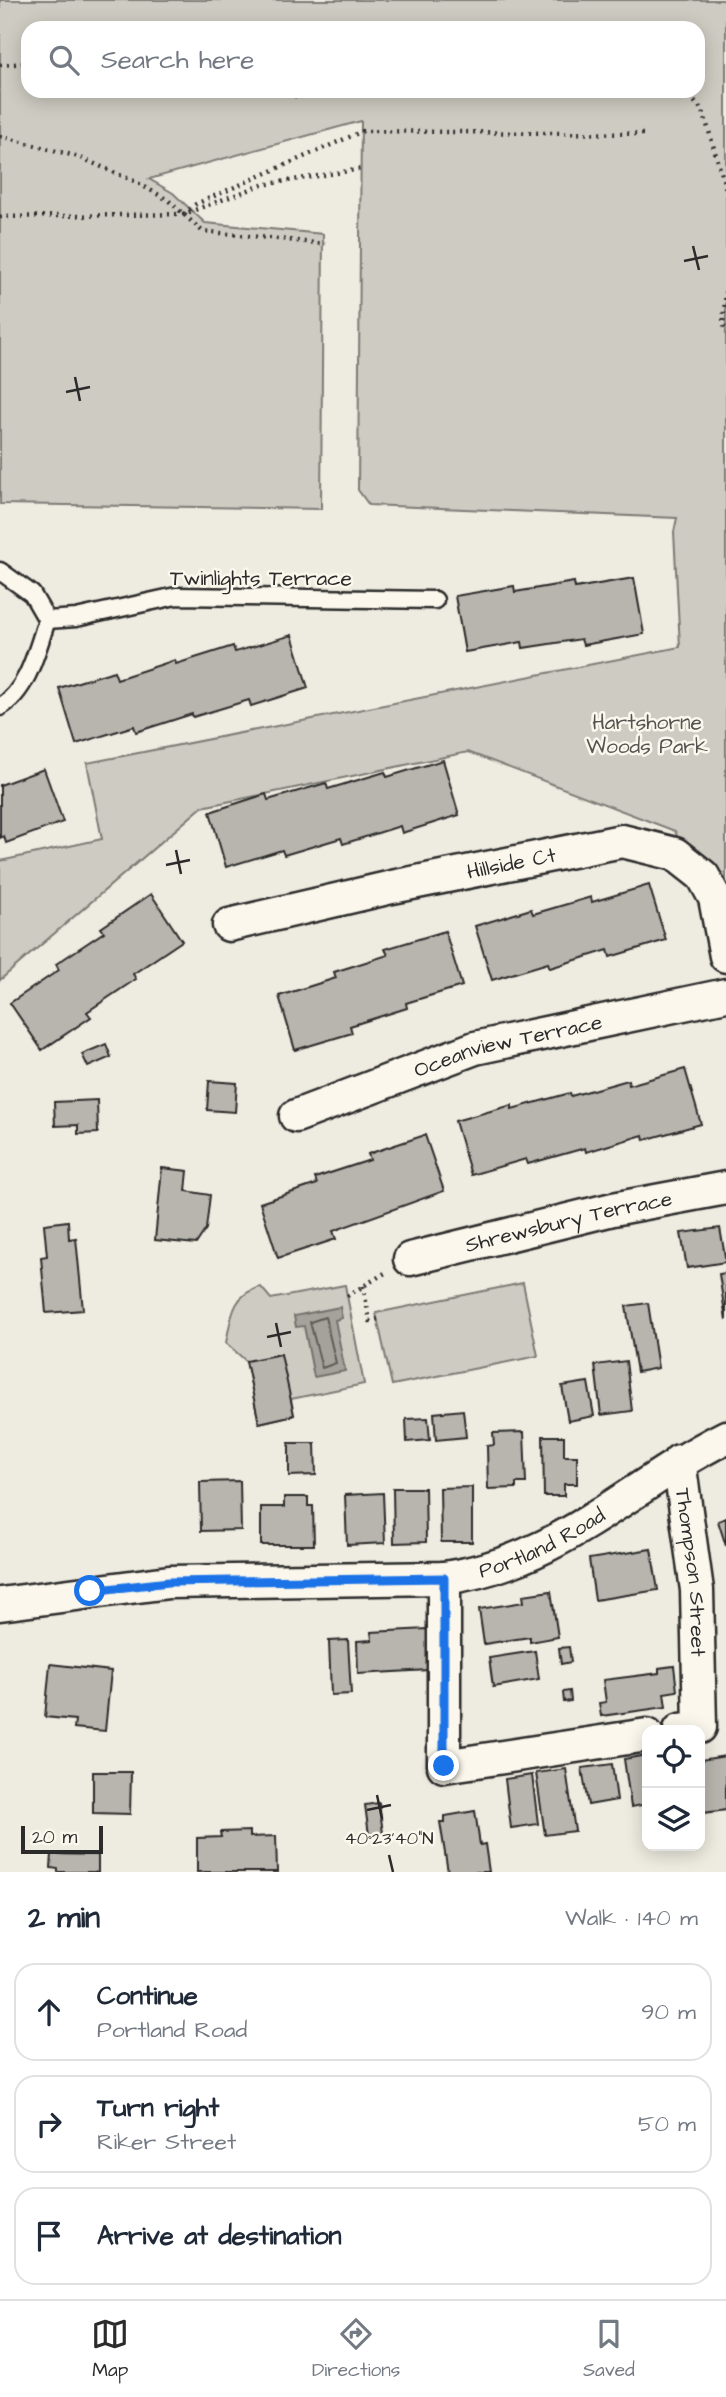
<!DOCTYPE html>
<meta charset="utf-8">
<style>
body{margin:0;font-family:"Architects Daughter",sans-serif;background:#f6f6f7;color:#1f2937}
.controls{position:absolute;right:21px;bottom:21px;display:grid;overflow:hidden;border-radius:14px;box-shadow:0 4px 18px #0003}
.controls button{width:63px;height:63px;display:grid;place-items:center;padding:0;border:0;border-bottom:2px solid #e0e1e3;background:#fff;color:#1f2937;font:35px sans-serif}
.scale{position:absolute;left:21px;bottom:18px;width:82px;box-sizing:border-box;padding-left:7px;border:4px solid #2b2b2b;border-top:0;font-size:19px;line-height:24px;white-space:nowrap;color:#2b2b2b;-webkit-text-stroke:5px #fbf7ec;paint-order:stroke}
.stop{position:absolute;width:21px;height:21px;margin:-16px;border:5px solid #1a73e8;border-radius:50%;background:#fff}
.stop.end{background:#1a73e8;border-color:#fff;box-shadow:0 2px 7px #0008}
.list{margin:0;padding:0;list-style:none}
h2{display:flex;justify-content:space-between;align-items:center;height:91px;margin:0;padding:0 28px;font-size:30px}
h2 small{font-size:23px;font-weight:400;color:#747a83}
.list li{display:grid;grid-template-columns:46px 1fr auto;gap:21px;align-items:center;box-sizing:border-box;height:98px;margin:0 14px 14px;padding:0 14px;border:2px solid #e0e1e3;border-radius:21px}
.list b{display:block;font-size:26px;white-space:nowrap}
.list p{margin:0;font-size:23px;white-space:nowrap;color:#747a83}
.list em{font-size:23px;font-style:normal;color:#747a83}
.icon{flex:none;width:38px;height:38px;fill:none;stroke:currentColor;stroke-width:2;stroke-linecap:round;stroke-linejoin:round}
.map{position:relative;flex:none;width:726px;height:1872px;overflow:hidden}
.search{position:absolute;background:#fff;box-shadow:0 4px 18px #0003;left:21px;right:21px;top:21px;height:77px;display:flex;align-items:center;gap:18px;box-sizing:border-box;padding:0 24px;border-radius:21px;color:#747a83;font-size:26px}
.sheet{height:427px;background:#fff}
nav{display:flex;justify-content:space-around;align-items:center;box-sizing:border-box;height:98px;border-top:2px solid #e0e1e3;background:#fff;font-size:19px;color:#747a83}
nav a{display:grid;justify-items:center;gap:4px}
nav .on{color:#2b2b2b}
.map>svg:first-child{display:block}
.green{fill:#cecbc2;stroke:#7c7b76;stroke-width:2;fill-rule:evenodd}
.water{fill:#a4a29a;stroke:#74726e;stroke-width:2}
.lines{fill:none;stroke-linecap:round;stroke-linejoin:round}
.shore{stroke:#5b5b57;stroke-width:2}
.building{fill:#b8b5ae;stroke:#2b2b2b;stroke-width:2}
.service-casing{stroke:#2b2b2b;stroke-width:21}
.minor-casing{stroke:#2b2b2b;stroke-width:37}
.path{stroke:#2b2b2b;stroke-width:4.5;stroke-dasharray:2 5;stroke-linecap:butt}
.service{stroke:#fbf7ec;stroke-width:16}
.minor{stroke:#fbf7ec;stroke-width:32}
.route{stroke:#1a73e8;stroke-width:9}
.ticks{fill:none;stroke:#2b2b2b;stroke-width:2.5}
.labels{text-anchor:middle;stroke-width:5;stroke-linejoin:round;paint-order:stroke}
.street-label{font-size:21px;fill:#2b2b2b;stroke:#fbf7ec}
.park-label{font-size:21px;fill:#545351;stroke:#fbf7ec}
.ticks-label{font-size:18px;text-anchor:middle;fill:#2b2b2b;stroke:#fbf7ec;stroke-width:5;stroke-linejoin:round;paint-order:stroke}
</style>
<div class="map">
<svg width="726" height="1872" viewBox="0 0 726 1872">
<rect width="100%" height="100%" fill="#eeebe0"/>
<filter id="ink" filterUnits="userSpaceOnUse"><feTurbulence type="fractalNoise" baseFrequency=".0143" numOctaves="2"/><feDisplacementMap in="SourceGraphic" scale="14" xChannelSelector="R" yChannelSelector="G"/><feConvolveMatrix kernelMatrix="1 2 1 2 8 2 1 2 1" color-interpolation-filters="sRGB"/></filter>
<g filter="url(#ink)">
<g class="green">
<path d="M0,0H726V962L675,831L468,752L202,807L0,980V861L102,839L87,763L680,647L674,532L677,518L369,505L358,490L361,121L149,179L173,193L205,223L323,234L321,509L0,504ZM28,28H698V91H28Z"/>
<path d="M523,1283L538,1356L392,1385L376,1313Z"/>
<path d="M345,1285L364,1384L291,1399L294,1415L259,1423L246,1361L226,1343C231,1319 232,1293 261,1287L271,1299Z"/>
</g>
<path class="water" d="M340,1307L342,1318L335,1320L345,1371L314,1377L304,1326L296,1327L294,1316Z"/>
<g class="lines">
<path class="shore" d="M325,1317L336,1363L322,1368L310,1322Z"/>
</g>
<g class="building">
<path d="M634,578L644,634L583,645L581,639L523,648L522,642L465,652L455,596L514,586L515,592L574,582L575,588Z"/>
<path d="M292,635L308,688L251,706L249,700L193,717L192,714L136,732L134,726L76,744L59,688L114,671L117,679L175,660L176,664L233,646L235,652Z"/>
<path d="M443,760L459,815L402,833L400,826L343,844L341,838L284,855L282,850L226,867L210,812L266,794L268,800L326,783L328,789L385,772L387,777Z"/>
<path d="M44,769L63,822L6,843L4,836L0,838V785Z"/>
<path d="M649,885L666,940L610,957L608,950L550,968L548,963L492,980L475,926L531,909L533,914L591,897L592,902Z"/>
<path d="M151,894L182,941L133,974L136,979L87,1012L91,1017L42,1050L10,1003L59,970L56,964L104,932L101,928Z"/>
<path d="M445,931L462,986L406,1003L407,1008L350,1026L352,1033L295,1050L279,996L336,978L334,972L388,955L385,949Z"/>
<path d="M106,1044L111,1057L88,1067L82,1054Z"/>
<path d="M685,1069L701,1124L644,1140L643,1135L586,1152L585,1148L528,1164L526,1159L471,1175L455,1121L512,1105V1109L570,1093L571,1096L628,1080L629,1085Z"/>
<path d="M209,1081L237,1083L235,1112L207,1110Z"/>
<path d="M97,1100L98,1133L78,1134V1125L55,1126L54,1102Z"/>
<path d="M425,1135L444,1191L333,1231L336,1239L278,1258L260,1203L317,1184L315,1178L370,1160L368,1154Z"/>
<path d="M162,1168L188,1171L186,1191L210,1195L206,1229L196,1244L155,1240Z"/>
<path d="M68,1221L69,1239L76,1238L83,1310L46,1313L41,1257L47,1256L44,1224Z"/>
<path d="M720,1228L726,1262L687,1268L681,1233Z"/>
<path d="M726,1273V1320L719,1274Z"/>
<path d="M648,1303L658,1368L637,1372L626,1306Z"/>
<path d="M281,1354L294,1415L259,1423L246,1361Z"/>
<path d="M626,1361L632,1411L601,1415L595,1365Z"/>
<path d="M588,1382L594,1416L568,1421L562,1386Z"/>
<path d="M463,1410L466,1437L436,1440L434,1413Z"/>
<path d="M428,1418L430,1440L407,1442L406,1419Z"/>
<path d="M524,1432L526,1483H516V1488L488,1489L487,1446L494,1445L493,1433Z"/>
<path d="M543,1436H564V1456H577V1484H564V1496H544Z"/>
<path d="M289,1443H315L316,1475L289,1476Z"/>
<path d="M240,1481L241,1530L201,1531L200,1482Z"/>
<path d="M472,1487V1542H441L440,1488Z"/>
<path d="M393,1488H425L426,1542L394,1543Z"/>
<path d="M383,1493L385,1543L347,1545L345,1495Z"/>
<path d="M284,1497H308V1506H313L314,1545H261V1507H284Z"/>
<path d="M726,1518V1546L718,1521Z"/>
<path d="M651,1549L658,1590L595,1600L589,1559Z"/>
<path d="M551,1591L558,1637L530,1642V1637L484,1644L479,1609L524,1602L523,1595Z"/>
<path d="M427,1629L429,1670L358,1674L357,1641L372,1640L371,1632Z"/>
<path d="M348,1640L351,1694L331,1695L329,1641Z"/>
<path d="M569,1647L571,1662L561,1664L559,1648Z"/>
<path d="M535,1651L539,1679L493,1687L489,1658Z"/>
<path d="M50,1664L111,1671L105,1731L74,1728L75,1720L45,1717Z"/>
<path d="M674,1666L677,1691L664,1693L666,1707L601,1716L599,1703L606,1702L603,1680L659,1673V1668Z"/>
<path d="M570,1691L571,1701L564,1702L563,1692Z"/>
<path d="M647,1755V1804L631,1807L624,1759Z"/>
<path d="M726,1756V1810L703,1813L700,1760Z"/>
<path d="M612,1764L617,1800L588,1805L582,1768Z"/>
<path d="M566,1769L575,1831L545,1835L536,1773Z"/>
<path d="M93,1772H131L130,1814L93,1813Z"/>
<path d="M532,1775L538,1824L511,1828L505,1779Z"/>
<path d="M379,1803L383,1833L369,1835L365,1805Z"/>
<path d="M475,1811L480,1845L485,1844L489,1872H448L440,1822H445V1816Z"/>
<path d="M250,1831V1837L276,1836L277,1872H197V1838L221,1837L220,1832Z"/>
<path d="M52,1854L98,1855V1872H58V1869L51,1868Z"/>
</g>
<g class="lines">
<g class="service-casing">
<g id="service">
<path d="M0,571L32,594L47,620C37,649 28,691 0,707"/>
<path d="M47,620L76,618L176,596L435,600"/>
</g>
</g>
<g class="minor-casing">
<g id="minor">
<path id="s1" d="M229,925L392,887L622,841L675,854L703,876L715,898L726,956"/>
<path id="s2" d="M296,1116L475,1048L726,995"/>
<path id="s3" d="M410,1259L613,1209L726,1188"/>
<path id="s4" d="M679,1461L697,1590L700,1727L680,1730"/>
<path d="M444,1578V1766L647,1735"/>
<path id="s5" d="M0,1604L169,1582L444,1578C560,1562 626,1487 726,1437"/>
</g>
</g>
<g class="path">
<path d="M0,65L28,63"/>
<path d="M281,91L296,96L310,91"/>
<path d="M685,91L703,111L726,189"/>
<path d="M0,136L79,157L134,181L168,200L202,231L325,244"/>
<path d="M184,214L196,204L363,131L643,134"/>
<path d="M0,217L184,214L262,185L361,169"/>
<path d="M726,291L723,322L726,331"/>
<path d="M363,1286L370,1321L378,1319"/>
<path d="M347,1296L385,1273"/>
</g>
<use href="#service" class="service"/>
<use href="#minor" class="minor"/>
</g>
</g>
<g class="lines" filter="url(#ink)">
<path class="route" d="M90,1591L169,1582L444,1578V1766"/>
</g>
<path class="ticks" d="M693,246L699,270M684,261L708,256M75,377L80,401M66,392L90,387M176,850L181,874M166,865L190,860M276,1323L281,1347M267,1337L291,1332M377,1795L382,1819M367,1810L391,1805M389,1855L393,1872"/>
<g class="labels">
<g class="street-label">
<text x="261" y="585">Twinlights Terrace</text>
<text dy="7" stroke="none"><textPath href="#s1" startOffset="289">Hillside Ct</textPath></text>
<text dy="7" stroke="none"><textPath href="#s2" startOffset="224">Oceanview Terrace</textPath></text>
<text dy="7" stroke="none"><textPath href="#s3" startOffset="163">Shrewsbury Terrace</textPath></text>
<text dy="7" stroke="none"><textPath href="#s5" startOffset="550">Portland Road</textPath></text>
<text dy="7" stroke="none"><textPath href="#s4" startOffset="112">Thompson Street</textPath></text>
</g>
<g class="park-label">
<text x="647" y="729">Hartshorne<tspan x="647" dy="24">Woods Park</tspan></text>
</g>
</g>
<g class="ticks-label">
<text x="389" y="1844">40°23'40"N</text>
</g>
</svg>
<div class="controls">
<button><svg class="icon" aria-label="locate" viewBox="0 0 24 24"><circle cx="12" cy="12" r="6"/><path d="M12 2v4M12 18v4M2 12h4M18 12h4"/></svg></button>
<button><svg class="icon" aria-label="layers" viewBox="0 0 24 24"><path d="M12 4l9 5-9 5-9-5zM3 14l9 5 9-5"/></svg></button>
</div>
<div class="scale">20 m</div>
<div class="stop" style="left:90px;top:1591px"></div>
<div class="stop end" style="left:444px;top:1766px"></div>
<div class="search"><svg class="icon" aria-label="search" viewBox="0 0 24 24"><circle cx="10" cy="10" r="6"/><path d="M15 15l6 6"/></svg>Search here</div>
</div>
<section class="sheet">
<h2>2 min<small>Walk · 140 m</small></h2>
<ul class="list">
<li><svg class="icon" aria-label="ahead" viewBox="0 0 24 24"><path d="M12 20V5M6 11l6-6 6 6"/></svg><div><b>Continue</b><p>Portland Road</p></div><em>90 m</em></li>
<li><svg class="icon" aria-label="right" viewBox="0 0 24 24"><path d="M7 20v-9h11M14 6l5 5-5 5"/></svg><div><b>Turn right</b><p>Riker Street</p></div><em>50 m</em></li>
<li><svg class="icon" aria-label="arrive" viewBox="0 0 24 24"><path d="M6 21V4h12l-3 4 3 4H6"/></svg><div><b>Arrive at destination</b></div></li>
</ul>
</section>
<nav>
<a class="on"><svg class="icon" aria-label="map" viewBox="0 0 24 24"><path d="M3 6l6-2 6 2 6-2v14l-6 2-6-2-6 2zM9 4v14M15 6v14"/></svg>Map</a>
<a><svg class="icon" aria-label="directions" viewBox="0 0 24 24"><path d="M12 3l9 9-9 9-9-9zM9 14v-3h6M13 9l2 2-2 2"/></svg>Directions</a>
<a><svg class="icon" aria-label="saved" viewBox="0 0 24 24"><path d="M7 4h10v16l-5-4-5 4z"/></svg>Saved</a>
</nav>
